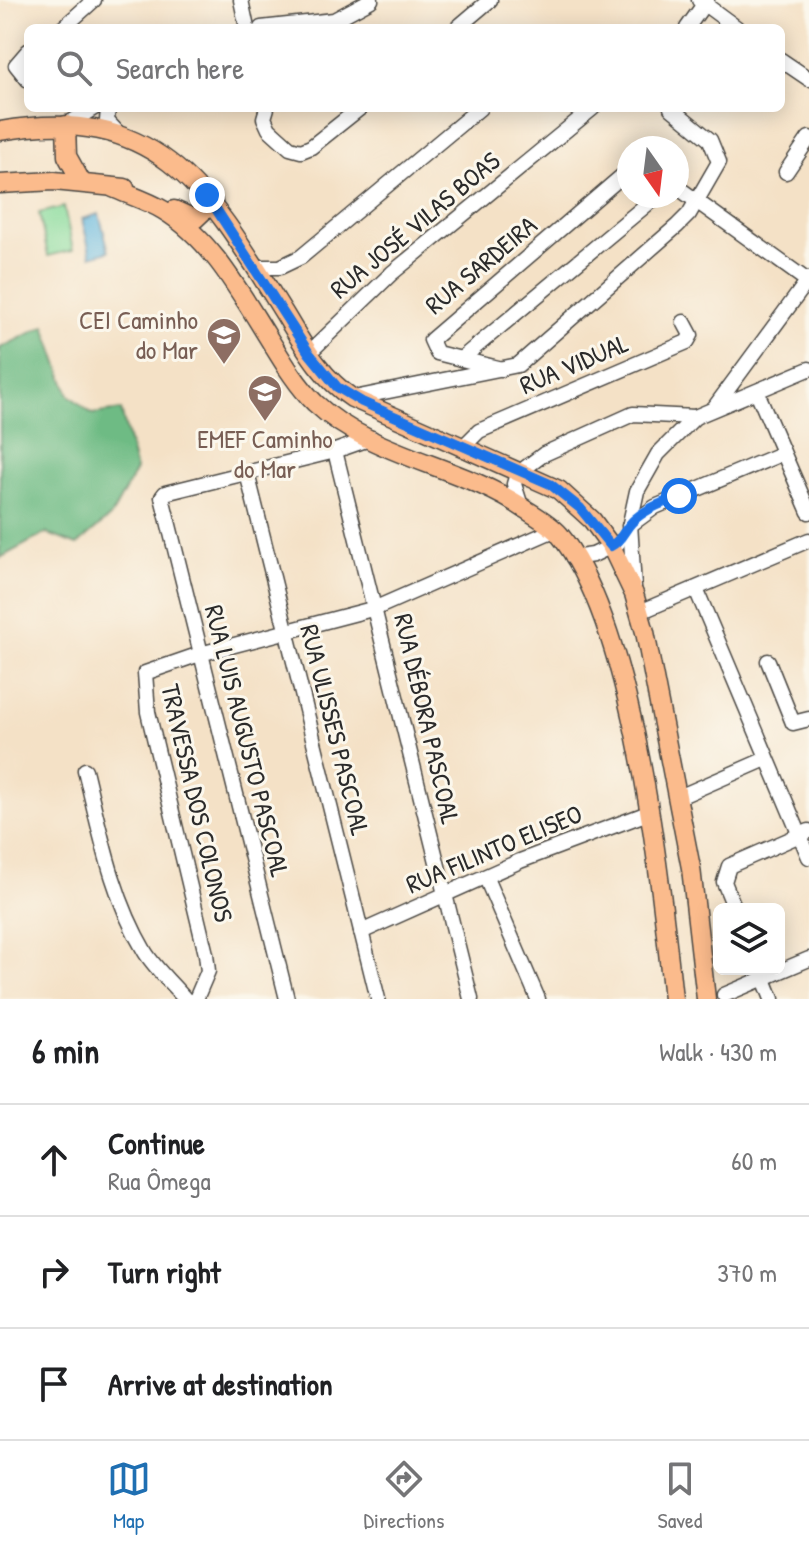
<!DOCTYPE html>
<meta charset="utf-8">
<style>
body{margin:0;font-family:"Patrick Hand",sans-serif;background:#f2f2f2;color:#202124}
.controls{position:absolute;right:24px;bottom:24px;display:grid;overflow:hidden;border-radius:12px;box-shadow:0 4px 20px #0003}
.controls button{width:72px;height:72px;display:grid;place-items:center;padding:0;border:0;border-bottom:2px solid #e0e0e0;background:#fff;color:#202124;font:40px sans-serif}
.compass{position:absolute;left:617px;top:136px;width:72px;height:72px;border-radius:50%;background:#fff;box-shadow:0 4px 20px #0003;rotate:166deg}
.stop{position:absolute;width:24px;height:24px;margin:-18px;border:6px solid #1a73e8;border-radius:50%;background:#fff}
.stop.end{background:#1a73e8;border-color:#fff;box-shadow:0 2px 8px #0008}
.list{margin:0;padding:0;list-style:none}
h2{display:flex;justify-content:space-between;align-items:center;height:104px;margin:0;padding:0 32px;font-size:34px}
h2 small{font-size:26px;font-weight:400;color:#757577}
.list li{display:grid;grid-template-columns:52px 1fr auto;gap:24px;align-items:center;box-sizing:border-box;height:112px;padding:0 32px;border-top:2px solid #e0e0e0}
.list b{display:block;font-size:30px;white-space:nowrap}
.list p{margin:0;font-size:26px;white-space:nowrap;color:#757577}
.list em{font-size:26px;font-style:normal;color:#757577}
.icon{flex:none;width:44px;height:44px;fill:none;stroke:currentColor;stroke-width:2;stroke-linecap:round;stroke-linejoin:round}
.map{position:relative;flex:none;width:809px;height:999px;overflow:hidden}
.search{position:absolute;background:#fff;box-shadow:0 4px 20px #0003;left:24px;right:24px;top:24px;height:88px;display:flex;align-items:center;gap:20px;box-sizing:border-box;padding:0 28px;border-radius:12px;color:#757577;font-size:30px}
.sheet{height:440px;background:#fff}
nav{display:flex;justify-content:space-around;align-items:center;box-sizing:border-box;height:112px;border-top:2px solid #e0e0e0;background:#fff;font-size:22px;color:#757577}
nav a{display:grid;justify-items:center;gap:4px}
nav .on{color:#1f6fb2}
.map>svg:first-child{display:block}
.green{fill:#89db9c;stroke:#5a8364;stroke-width:2}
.forest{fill:#6ebb84;stroke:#4c7358;stroke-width:2}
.water{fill:#61b5dd;stroke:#467084;stroke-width:2}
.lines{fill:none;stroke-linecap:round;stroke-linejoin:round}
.minor-casing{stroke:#494642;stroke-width:17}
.major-casing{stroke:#494642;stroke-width:21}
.minor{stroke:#fff;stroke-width:14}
.major{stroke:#fbbb8c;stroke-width:18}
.route{stroke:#1a73e8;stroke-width:10}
.labels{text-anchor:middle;stroke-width:6;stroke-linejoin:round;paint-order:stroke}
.street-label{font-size:26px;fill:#2b2b2b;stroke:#fbf7ec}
.education-label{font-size:26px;fill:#785e54;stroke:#fbf7ec;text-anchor:end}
</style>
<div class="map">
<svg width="809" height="999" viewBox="0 0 809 999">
<rect width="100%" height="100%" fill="#fbf7ec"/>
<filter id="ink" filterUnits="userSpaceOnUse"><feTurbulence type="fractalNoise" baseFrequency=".0125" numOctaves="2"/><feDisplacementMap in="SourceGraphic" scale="16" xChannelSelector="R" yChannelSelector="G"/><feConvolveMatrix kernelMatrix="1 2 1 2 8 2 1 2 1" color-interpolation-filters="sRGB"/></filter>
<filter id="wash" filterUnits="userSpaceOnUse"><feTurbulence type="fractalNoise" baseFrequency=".006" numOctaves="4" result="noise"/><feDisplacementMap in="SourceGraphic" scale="32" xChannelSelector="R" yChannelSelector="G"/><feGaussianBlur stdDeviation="1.8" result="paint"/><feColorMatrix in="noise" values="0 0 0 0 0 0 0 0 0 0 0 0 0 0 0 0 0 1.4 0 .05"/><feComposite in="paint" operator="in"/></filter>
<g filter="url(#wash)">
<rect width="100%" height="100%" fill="#f4e1c6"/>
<path class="green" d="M64,207L73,250L48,256L39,213Z"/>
<path class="forest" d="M45,326L69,395L92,414L121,410L136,470L111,516L77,545L46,533L0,558V348Z"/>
<path class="water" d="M99,214L109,251L91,256L82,219Z"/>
</g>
<g filter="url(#ink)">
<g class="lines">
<g class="minor-casing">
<g id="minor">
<path d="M241,0L247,28"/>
<path d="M699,0L737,28"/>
<path d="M63,28L94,0"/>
<path d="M261,28L334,20L371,0"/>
<path d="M457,28L490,0"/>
<path d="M687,28L707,0"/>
<path d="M28,51L16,65L28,80"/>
<path d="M781,60L809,79"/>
<path d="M108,108L107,121L120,135"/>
<path d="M267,108L264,118L269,129L290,148L301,151L311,147L360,108"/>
<path d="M66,125L94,108"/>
<path d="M786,172L809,138"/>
<path d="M677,187L809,282"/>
<path d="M256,267H280L301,257L480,108"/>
<path d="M309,353L392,273L593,108"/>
<path d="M461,359L657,196"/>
<path d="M502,369L437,353L431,340L629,170"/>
<path d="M757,392L809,512"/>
<path d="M354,398L518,365L677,226L689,214L719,162L710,140L671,108"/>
<path d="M714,408L809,279"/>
<path d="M463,447L479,431L687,342L691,335L684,322"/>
<path d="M335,451L471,999"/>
<path d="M247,473L378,999"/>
<path d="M521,506L514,484L517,474L544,454L633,414L695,417"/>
<path d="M629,526L655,507L783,453"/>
<path d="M573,558L593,555L618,543"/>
<path d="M634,587L630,523L637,491L658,454L695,417L809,369"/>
<path d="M696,589L809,857"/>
<path d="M640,612L809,540"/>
<path d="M768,661L793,723L809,719"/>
<path d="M85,770C100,831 112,897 145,952C155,968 172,984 185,999"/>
<path d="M679,797L766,759"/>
<path d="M486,878L538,999"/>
<path d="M735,909L724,882L729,866L809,831"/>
<path d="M361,932L520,861L648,813"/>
<path d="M760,969L772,999"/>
<path d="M724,995L809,959"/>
<path d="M196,999L208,971L206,954L148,712L145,673L200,654L376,608L554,530"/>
<path d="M287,999L162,497L165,493L335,451L372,438"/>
</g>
</g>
<g class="major-casing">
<g id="major">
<path d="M66,125L67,156L82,183"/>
<path d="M0,131C161,102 210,194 284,313C303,344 320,377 352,398L559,490L592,520L611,546L634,594L645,632L691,868L706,999"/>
<path d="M0,184L54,181L125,188"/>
<path d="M113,188C129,195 148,201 163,210C210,238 238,289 266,334C281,358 295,383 315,403C372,457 461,465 525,509C536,516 550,524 559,534C634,625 661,880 673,999"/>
<path d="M174,210L195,219L213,202"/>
</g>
</g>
<use href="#minor" class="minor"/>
<use href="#major" class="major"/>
</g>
</g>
<g class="lines" filter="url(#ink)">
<path class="route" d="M207,195L309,353L337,387L362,402L550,484L580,508L611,546C623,539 623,531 632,522C644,509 663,503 679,496"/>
</g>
<defs>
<g id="school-pin" transform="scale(1.8)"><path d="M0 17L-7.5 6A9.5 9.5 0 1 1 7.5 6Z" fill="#8d6e63" stroke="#fbf7ec"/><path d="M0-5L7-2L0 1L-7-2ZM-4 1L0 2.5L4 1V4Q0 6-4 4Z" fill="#fff"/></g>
</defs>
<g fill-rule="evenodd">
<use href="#school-pin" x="224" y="335"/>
<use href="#school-pin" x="265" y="392"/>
</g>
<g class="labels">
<g class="street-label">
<text transform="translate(415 225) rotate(-40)" y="9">RUA JOSÉ VILAS BOAS</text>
<text transform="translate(481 265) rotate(-40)" y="9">RUA SARDEIRA</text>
<text transform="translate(574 364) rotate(-23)" y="9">RUA VIDUAL</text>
<text transform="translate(427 719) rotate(77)" y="9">RUA DÉBORA PASCOAL</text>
<text transform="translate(335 730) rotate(76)" y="9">RUA ULISSES PASCOAL</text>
<text transform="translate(247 741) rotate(76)" y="9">RUA LUIS AUGUSTO PASCOAL</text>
<text transform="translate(197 803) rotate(77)" y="9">TRAVESSA DOS COLONOS</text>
<text transform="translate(494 849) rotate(-23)" y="9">RUA FILINTO ELISEO</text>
</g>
<g class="education-label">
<text x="198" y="329">CEI Caminho<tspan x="198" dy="30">do Mar</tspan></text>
<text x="265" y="448" text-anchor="middle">EMEF Caminho<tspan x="265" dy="30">do Mar</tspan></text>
</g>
</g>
</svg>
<div class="controls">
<button><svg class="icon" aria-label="layers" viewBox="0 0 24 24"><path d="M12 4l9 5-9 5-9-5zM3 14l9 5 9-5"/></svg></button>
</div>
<svg class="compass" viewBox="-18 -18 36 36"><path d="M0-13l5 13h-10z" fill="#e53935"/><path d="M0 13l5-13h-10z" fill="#757577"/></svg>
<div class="stop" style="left:679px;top:496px"></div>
<div class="stop end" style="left:207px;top:195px"></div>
<div class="search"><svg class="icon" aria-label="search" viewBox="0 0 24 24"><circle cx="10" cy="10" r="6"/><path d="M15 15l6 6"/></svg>Search here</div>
</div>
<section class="sheet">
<h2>6 min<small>Walk · 430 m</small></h2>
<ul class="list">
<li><svg class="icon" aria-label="ahead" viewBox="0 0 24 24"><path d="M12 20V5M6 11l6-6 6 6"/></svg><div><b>Continue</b><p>Rua Ômega</p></div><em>60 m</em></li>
<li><svg class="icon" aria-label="right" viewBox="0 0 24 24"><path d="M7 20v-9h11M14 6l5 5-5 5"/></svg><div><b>Turn right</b></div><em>370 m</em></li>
<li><svg class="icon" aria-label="arrive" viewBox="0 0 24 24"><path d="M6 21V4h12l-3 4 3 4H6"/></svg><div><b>Arrive at destination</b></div></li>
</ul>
</section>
<nav>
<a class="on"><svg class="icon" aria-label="map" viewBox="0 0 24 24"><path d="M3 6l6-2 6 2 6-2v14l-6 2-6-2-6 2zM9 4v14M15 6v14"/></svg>Map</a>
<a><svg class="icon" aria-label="directions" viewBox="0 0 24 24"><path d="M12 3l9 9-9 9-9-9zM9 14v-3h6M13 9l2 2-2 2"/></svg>Directions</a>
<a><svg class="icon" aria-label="saved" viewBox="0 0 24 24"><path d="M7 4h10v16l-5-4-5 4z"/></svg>Saved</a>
</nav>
